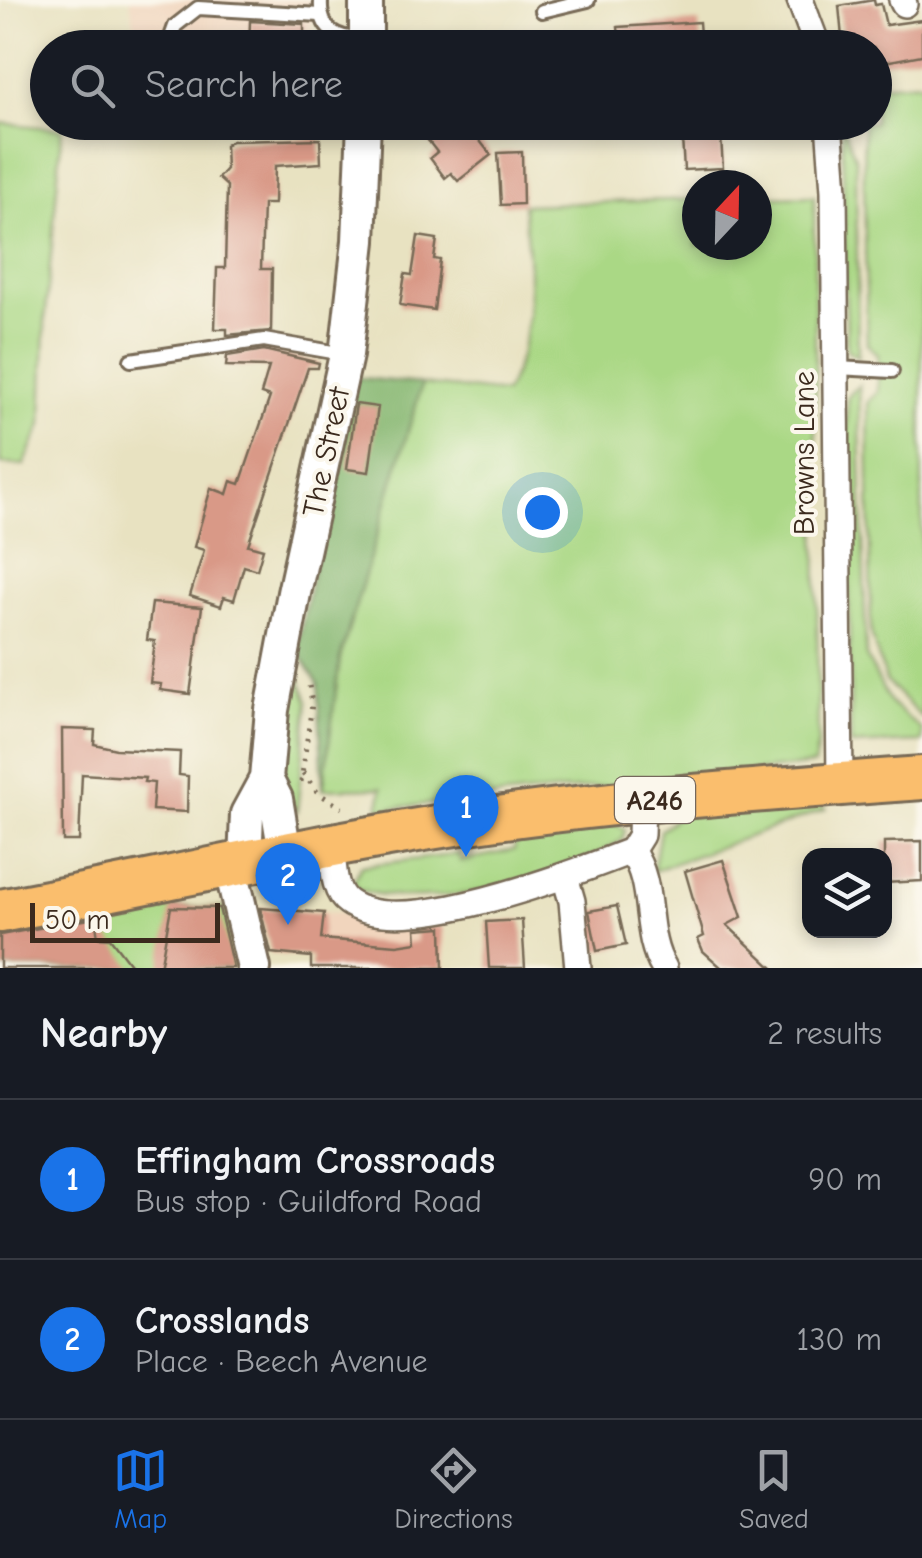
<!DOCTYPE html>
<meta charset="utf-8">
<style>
body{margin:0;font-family:"Comic Neue",sans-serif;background:#20242c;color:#f1f3f6}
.controls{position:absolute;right:30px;bottom:30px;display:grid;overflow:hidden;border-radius:20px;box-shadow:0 5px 15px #0003}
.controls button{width:90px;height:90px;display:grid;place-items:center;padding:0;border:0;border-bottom:2px solid #363941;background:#171b24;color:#f1f3f6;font:50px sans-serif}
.compass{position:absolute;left:682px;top:170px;width:90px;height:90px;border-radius:50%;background:#171b24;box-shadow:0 5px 15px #0003;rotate:22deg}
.scale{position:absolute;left:30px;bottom:25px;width:190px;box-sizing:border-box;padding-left:10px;border:5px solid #3b2a1e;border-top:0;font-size:28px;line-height:35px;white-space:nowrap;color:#3b2a1e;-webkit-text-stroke:8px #fbf7ec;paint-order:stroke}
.you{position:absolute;left:542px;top:512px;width:35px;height:35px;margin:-25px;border:8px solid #fff;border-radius:50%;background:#1a73e8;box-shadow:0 0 0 15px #1a73e833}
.badge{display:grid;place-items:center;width:65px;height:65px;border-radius:50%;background:#1a73e8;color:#fff;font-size:32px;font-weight:700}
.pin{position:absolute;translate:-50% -82px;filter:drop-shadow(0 2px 5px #0008)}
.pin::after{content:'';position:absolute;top:52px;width:35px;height:30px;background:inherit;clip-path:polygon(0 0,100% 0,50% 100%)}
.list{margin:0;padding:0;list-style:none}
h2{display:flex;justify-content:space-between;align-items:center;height:130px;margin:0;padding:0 40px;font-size:42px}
h2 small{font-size:32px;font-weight:400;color:#9ea1a6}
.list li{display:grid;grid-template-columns:65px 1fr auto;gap:30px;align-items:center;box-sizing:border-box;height:160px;padding:0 40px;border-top:2px solid #363941}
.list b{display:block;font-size:38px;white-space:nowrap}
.list p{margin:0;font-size:32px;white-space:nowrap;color:#9ea1a6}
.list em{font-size:32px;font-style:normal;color:#9ea1a6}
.icon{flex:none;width:55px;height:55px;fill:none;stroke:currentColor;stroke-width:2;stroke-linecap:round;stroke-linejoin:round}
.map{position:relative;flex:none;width:922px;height:968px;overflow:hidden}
.search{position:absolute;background:#171b24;box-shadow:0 5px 15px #0003;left:30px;right:30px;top:30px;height:110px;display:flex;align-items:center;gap:25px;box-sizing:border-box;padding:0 35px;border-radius:55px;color:#9ea1a6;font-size:38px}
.sheet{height:450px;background:#171b24}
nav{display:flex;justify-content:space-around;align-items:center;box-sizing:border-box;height:140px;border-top:2px solid #363941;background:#171b24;font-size:28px;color:#9ea1a6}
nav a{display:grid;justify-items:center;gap:5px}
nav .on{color:#1a73e8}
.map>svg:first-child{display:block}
.built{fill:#f1d5bd}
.green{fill:#aad885;stroke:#728152;stroke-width:2.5}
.forest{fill:#87b872;stroke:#617148;stroke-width:2.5}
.building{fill:#d99987}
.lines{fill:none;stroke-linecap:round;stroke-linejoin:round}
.service-casing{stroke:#786a57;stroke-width:18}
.minor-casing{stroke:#786a57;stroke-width:30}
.tertiary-casing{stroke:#786a57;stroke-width:38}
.primary-casing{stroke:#786a57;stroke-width:48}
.path{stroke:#786a57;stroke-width:5;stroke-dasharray:2.5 8;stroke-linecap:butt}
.service{stroke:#fff;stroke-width:12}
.minor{stroke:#fff;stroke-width:25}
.tertiary{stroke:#fff;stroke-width:32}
.primary{stroke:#fabe6d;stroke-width:42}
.labels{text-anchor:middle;stroke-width:8;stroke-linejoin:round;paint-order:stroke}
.shield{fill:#fbf7ec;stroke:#75685c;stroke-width:2.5}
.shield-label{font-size:28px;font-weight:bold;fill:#3b2a1e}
.street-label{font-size:30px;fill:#3b2a1e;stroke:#fbf7ec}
</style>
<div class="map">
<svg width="922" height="968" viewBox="0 0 922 968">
<rect width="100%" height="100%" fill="#fbf7ec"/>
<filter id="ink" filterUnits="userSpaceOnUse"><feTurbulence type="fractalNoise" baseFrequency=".01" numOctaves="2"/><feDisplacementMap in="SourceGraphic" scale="20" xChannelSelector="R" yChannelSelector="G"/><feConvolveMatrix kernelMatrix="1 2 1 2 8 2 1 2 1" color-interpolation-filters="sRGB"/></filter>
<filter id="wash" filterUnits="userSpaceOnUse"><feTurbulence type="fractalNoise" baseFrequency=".0048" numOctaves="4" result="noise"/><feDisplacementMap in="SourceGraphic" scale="40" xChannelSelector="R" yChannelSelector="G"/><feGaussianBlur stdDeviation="2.25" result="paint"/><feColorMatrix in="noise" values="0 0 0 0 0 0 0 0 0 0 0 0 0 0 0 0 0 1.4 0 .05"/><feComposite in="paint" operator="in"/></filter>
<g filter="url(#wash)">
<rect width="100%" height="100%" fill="#e8e2c1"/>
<g class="built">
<path d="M130,0H314L311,47H138Z"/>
<path d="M320,912L443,921L446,968H311V957L320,950Z"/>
</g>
<g class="green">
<path d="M922,82V718L886,681L871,633L868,402L878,392V355L867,344L863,123L874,122L875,85Z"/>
<path d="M0,123L62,129L45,323L42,425L24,465L0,464Z"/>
<path d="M842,123L856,160L858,357L847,350Z"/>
<path d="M814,196L818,742L814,765L379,809L382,788L323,789L340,658L422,384L505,393C537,335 531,269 523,205L697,199V245H757V197Z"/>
<path d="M859,385L866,656L890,703L922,730V742L851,745L847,398Z"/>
<path d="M294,664L308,701L297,811C265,781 285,703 294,664Z"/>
<path d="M817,801L826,809L653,871L660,831L680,814Z"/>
<path d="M616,823L625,830L622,840C558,881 430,913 357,889L354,881L361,866L459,854L461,861L514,850L517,836Z"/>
<path d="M171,907L227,908L242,968H0V932Z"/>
</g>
<path class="forest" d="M351,377L422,384L340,658L323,789L318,683L297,650Z"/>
<g id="blocks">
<g class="building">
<path d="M874,0L875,5L881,4L886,25L922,20V55L874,64V48H843L839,6Z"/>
<path d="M250,21L304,24V48H249Z"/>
<path d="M699,22L701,48H620L618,27Z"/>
<path d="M437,122H465L491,155L458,181L451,173L445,178L430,158L437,152L423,134Z"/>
<path d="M681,122H720L723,168L684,170Z"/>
<path d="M320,139L321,163L275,166L274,204H263L261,269H272L271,331L227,335V329H215L217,268H225L227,186L218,178L226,169L225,145L232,141Z"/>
<path d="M522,152L523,204L501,205L498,153Z"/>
<path d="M418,236L437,239L434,259L440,260L434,310L400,305L405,274L412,275Z"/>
<path d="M264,350L319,363L318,368H308L248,545L263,549L257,570L244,566L234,600L224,597L221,606L190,596L204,550L194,547L211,488L227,494L231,481L240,484L270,397L261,394L269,367L226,366L227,356Z"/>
<path d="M356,404L378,407L369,472L347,469Z"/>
<path d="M152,603L202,607L190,694L160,690L161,684L150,683L155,641L147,640Z"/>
<path d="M62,729L95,730L94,744L116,749L180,752L179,775L188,776L187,812L152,810L154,783L144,782L145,778L82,774L79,841H63Z"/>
<path d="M922,841V881L884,883V842Z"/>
<path d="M723,860L742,917L727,925L773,968H722L703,951L698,939L704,936L685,871Z"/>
<path d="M617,906L626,945L597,951L589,911Z"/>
<path d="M171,907L219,908L233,968H160Z"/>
<path d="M260,908L324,913L321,939L397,945L417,942L416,929L442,927L443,968H311V957L271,953Z"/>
<path d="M95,918L98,937L110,938L133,968H0V935Z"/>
<path d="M522,920L525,968H489L486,922Z"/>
</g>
</g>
</g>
<g filter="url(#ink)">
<use href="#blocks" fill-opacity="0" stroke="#786a57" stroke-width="2.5"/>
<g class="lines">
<g class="service-casing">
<g id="service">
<path d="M321,0C319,31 336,38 363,40"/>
<path d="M542,11L588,0"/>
<path d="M167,48L175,26L198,8L320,15"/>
<path d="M131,360L264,340L344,354"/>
<path d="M837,368L892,371"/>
</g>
</g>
<g class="minor-casing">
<g id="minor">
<path d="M800,0L818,48"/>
<path d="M902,0L904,4"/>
<path d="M829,122L834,191L840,784"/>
<path d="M331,844C334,862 332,891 348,902C401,941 574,873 631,851L641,835L642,801"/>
<path d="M631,851C656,885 642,933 664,968"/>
<path d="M565,877L572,901L578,968"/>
</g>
</g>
<g class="tertiary-casing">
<g id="tertiary">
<path d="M366,48V0"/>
<path d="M266,779L276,799L285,853"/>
<path d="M245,862L247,814L266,779L272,710L294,593L346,355L359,241L364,122"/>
<path d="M230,865L254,968"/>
</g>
</g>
<g class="primary-casing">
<path id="primary" d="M0,911C157,882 312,845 469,822C619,800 771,789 922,778"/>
</g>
<g class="path">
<path d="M303,773L318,793L342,808"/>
<path d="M301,782L312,704L308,679"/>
</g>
<use href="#service" class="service"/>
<use href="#minor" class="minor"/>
<use href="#tertiary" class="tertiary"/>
<use href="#primary" class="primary"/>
</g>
</g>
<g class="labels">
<rect class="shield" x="615" y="777" width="80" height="46" rx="8"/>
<g class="shield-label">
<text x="655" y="810">A246</text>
</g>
<g class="street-label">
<text transform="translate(326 452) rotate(-78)" y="10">The Street</text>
<text transform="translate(804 453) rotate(-90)" y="10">Browns Lane</text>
</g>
</g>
</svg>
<div class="controls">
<button><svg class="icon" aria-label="layers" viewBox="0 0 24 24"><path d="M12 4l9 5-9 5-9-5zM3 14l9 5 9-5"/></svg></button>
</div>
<svg class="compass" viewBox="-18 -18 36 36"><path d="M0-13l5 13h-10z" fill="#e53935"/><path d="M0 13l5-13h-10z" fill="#9ea1a6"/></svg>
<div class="scale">50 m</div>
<div class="you"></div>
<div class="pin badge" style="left:466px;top:857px">1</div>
<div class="pin badge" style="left:288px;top:925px">2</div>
<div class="search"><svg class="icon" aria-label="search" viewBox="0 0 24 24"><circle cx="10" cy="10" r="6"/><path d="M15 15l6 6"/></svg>Search here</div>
</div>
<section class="sheet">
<h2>Nearby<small>2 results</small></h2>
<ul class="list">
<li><span class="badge">1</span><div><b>Effingham Crossroads</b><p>Bus stop · Guildford Road</p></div><em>90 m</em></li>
<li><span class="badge">2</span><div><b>Crosslands</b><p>Place · Beech Avenue</p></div><em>130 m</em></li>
</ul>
</section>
<nav>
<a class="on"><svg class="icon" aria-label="map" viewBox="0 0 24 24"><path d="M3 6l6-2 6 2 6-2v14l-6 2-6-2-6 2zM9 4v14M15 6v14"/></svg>Map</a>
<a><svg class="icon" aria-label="directions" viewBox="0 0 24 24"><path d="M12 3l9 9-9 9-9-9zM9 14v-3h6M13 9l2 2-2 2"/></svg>Directions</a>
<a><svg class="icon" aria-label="saved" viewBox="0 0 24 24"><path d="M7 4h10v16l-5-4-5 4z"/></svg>Saved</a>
</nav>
